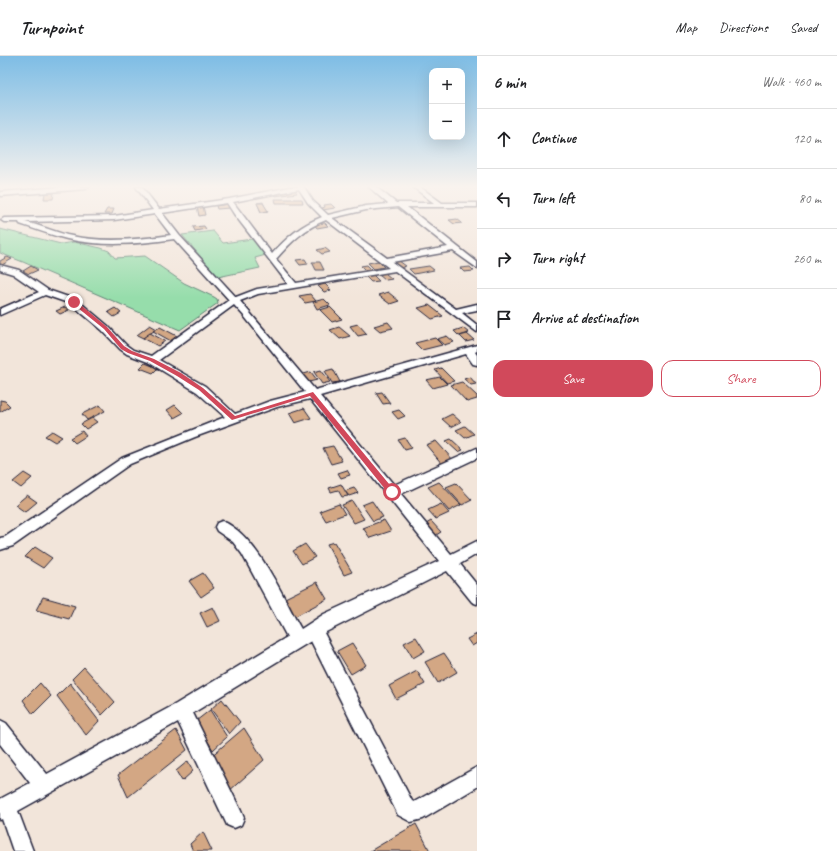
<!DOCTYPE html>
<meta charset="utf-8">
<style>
body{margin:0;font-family:Caveat,sans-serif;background:#f2f2f2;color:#202124}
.controls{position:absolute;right:12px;top:12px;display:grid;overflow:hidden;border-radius:8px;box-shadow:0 4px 16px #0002}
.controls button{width:36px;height:36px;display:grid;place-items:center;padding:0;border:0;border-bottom:1px solid #e0e0e0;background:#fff;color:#202124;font:20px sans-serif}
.stop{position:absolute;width:12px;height:12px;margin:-9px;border:3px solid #d1495b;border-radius:50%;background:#fff}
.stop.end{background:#d1495b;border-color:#fff;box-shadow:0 1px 4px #0008}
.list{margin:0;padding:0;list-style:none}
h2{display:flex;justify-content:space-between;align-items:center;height:52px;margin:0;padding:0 16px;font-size:17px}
h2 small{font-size:13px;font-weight:400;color:#757577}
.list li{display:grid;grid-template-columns:26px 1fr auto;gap:12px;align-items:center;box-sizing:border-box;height:60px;padding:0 16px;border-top:1px solid #e0e0e0}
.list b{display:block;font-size:15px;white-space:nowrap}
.list em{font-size:13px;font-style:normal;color:#757577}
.actions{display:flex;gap:8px;padding:12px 16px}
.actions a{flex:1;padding:9px 0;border:1px solid #d1495b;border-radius:12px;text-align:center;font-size:14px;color:#d1495b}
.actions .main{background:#d1495b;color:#fff}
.icon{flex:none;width:22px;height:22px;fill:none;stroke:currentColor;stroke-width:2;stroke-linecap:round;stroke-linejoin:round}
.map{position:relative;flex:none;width:477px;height:795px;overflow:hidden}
header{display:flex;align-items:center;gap:24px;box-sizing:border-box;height:56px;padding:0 20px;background:#fff;border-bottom:1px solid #e0e0e0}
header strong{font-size:19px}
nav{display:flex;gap:22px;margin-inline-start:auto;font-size:14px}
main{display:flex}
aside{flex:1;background:#fff}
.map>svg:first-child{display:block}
.green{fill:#96ddab;stroke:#5c8073}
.building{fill:#d3a784;stroke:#22223b}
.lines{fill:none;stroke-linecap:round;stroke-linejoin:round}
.minor-casing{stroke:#22223b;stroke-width:3}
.minor{fill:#fff;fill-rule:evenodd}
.route{fill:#d1495b}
</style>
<header>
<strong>Turnpoint</strong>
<nav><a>Map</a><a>Directions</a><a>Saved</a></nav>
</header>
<main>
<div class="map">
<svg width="477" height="795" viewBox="0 0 477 795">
<rect width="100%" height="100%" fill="#f2e5da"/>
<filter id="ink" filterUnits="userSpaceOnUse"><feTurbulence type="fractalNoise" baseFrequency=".025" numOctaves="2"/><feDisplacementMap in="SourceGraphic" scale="8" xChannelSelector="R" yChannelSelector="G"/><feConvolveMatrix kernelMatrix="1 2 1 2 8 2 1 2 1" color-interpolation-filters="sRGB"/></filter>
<g filter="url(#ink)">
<g class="green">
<path d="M0,173L61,188L74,186L101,192L109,195L115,202L145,200L184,227L214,241L217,243L218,247L180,274L23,206L0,197Z"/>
<path d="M213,175L223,187L252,183L266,199L255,202L260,212L218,221L182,179Z"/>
</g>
<g class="building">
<path d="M295,134L297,137L275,140L273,138Z"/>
<path d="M45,137H54L53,143H44Z"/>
<path d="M275,143H302L303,147H276Z"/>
<path d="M263,146L267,156H261L257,147Z"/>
<path d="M257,147H263L268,155L261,156Z"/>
<path d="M228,148L230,152L217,153L216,150Z"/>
<path d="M331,148L335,152L323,154L322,152L325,151L324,149Z"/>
<path d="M197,150H203L205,159L199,160Z"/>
<path d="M107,153H114L112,158H104Z"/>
<path d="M457,163L462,167L454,168L449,164Z"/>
<path d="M325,167L328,170L317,172L314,168Z"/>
<path d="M204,170L206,173L195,175L193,171Z"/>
<path d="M325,192L330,196L322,198L317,194Z"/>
<path d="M7,201L12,203L2,209L0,208V205Z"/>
<path d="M305,203L308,208L300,209L296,204Z"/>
<path d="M378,205L384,211L374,213L368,207Z"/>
<path d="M399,205L406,210L400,212L393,207Z"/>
<path d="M312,206H320L324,214H316Z"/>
<path d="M367,209L372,214L366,215L361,210Z"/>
<path d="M31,210L38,214L29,218L23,215Z"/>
<path d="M429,210L434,214L414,218L409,213Z"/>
<path d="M470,211L474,215L464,216L460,212Z"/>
<path d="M385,217L392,223L386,224L379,218Z"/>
<path d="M372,218L379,225L371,226L365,220Z"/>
<path d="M325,228L331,234L324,236L318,230Z"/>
<path d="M388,236L399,245L390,248L378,239Z"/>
<path d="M310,238L316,245L305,247L299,240Z"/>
<path d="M324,243L330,249L317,253L313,246Z"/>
<path d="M429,249L443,260L432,263L418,252Z"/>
<path d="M65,251L69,254L60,258L56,255Z"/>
<path d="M330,251L342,263L332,266L320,254Z"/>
<path d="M115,252L121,257L114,261L108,256Z"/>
<path d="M388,266L393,272L380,275L374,270Z"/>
<path d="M358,268L367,278L358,280L350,270Z"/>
<path d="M150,269L157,273L143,282L137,279Z"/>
<path d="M160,271L177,280L171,285L153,275Z"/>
<path d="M339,271L350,280L340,283L330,274Z"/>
<path d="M463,272L469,277L459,280L454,275Z"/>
<path d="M150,277L165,285L158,290L143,282Z"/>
<path d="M467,278L474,284L466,286L460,280Z"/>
<path d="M447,280L454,286L444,289L437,283Z"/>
<path d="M435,282L442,289L422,294L415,287Z"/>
<path d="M145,307L158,312L153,317L140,312Z"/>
<path d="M441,312L454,325L447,327L435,314Z"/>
<path d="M333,313L340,326L332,327L325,315Z"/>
<path d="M321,314L330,326L322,328L314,316Z"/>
<path d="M311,316L317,324L305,327L300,319Z"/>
<path d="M440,321L447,328L433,332L426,324Z"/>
<path d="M470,321L476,328L471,329L464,323Z"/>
<path d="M462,326L477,340V343L467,346L451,329Z"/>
<path d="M382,336L390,347L383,348L376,337Z"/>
<path d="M0,344L5,345L10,350L0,356Z"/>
<path d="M100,349L105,355L87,364L82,358Z"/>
<path d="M175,349L183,357L174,362L167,354Z"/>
<path d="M304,352L311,362L295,367L289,357Z"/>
<path d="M399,354L405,360L398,363L392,356Z"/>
<path d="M452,358L461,366L451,371L442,363Z"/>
<path d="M92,362L97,366L86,373L81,368Z"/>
<path d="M465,370L474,378L465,382L456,374Z"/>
<path d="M52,375L62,381L55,386L45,380Z"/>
<path d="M82,375L86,380L75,387L70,382Z"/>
<path d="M405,382L412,392L405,394L398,384Z"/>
<path d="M451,383L463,394L458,396L446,385Z"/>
<path d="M436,385L454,405L443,409L426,389Z"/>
<path d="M333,390L342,405L331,408L323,392Z"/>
<path d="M347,414L350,419L341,422L338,417Z"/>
<path d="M24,417L32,422L21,432L13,426Z"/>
<path d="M439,426L461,449L449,455L428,431Z"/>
<path d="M456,427L472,444L462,449L446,431Z"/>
<path d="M341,428L348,440L342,441L338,434L331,436L329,432Z"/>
<path d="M354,432L358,437L349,440L345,435Z"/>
<path d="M27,439L37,446L25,456L15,449Z"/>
<path d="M352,445L364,463L354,467L342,449Z"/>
<path d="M372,445L383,461L373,465L362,449Z"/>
<path d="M339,448L345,458L326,465L320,455Z"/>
<path d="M441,448L449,457L436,463L428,454Z"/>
<path d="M384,464L391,475L370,482L363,472Z"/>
<path d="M431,465L441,476L433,481L423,470Z"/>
<path d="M334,486L352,516L344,519L327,488Z"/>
<path d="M305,488L315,501L302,508L293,495Z"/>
<path d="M35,491L52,502L43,512L25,501Z"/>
<path d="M203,517L214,532L201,541L189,525Z"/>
<path d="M317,526L327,543L294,561L283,543Z"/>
<path d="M43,541L75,550L69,563L36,554Z"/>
<path d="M213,551L220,565L207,571L200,557Z"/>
<path d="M477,578V587L472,590L467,583Z"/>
<path d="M416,581L425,595L413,602L404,587Z"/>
<path d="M352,587L366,609L351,618L337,595Z"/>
<path d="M444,597L457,616L438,627L425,606Z"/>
<path d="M84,611L115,646L102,659L72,623Z"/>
<path d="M417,615L425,628L396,643L389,630Z"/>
<path d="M40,627L51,640L33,658L23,644Z"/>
<path d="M70,627L99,665L86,679L57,640Z"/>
<path d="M222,643L240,666L229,678L211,653Z"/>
<path d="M210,654L227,681L213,694L196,665Z"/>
<path d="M244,672L264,704L228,736L209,702Z"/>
<path d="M176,674L187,694L128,741L118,719Z"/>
<path d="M188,705L193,715L182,725L176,715Z"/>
<path d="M416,768L430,795H370Z"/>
<path d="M203,776L212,795H193L190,788Z"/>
</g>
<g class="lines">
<g class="minor-casing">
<g id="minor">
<path d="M61,131H89L86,133L0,140V136Z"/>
<path d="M136,131H142L159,153L229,143L290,131H304L313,145L328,159L366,150L388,148L369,131H376L396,147H434L413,131H420L442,147H477V151H407L477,206V212L453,195L392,206L456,253L477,248V254L462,257L477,269V276L395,215L258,238L240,245L315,334L477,289V295L475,296L477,299V309L473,308L466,298L320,340L394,429L477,392V402L401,438L451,498L477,485V498L460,508L477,529V548L472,546L447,515L324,577L412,745L414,746L477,711V731L423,763L411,766L398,759L311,585L193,657L241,755L244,762L241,769L234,772L227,769L178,666L18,755L33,795H13L2,763L0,764V743L30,727L0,688V664L6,667L47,718L176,648L287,581L242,498L233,486L217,475L215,471L217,467L222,465C256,478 283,541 301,573L324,558L439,505L310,343L277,351L195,381L130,408L13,490L0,494V482L5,481L122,402L225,361L197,336L148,306L127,298L120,293L102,274L71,248L45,239L0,259V253L39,236L13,218L0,214V209L19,214L48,234L77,244L108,270L126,289L133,294L151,300L229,244L174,183C139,188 102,191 67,183C51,179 35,173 20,168L19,166H4L1,164L4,162L114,160L153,154ZM299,133L308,147L322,161C301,169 287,181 272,198L233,146ZM227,147L234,158L288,228L257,233L236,241L179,179L162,157ZM398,151L448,191L387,202L332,162L366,154ZM155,158L171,179C137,184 100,187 67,179C53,175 39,169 25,166L114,164ZM326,164L389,212L296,227L276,203C291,186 305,172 326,164ZM234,249L244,260L305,336L270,345L235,358L205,330L159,304Z"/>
</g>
</g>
<use href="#minor" class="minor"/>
</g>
</g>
<linearGradient id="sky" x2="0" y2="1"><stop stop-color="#7ebde5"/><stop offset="0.54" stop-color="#f9f3ee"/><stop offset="1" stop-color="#f9f3ee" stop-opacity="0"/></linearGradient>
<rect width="477" height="242" fill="url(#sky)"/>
<path class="route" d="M73,245H76L107,271L124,290L132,295L154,303L181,317L203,332L235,360L313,336L394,434V438H389L310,340L232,364L199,334L177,320L150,305L128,297L121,293L104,273L73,248Z"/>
</svg>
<div class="controls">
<button>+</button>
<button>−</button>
</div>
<div class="stop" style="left:392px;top:436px"></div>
<div class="stop end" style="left:74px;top:246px"></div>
</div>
<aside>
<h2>6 min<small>Walk · 460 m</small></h2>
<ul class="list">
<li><svg class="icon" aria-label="ahead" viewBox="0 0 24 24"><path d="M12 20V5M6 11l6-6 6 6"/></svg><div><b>Continue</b></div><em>120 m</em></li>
<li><svg class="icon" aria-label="left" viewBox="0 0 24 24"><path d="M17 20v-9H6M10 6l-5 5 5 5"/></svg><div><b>Turn left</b></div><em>80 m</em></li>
<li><svg class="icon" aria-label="right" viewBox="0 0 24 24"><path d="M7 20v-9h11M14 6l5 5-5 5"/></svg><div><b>Turn right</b></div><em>260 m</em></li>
<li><svg class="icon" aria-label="arrive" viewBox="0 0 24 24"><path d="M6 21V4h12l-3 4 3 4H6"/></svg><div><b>Arrive at destination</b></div></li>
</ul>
<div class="actions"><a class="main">Save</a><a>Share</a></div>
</aside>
</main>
